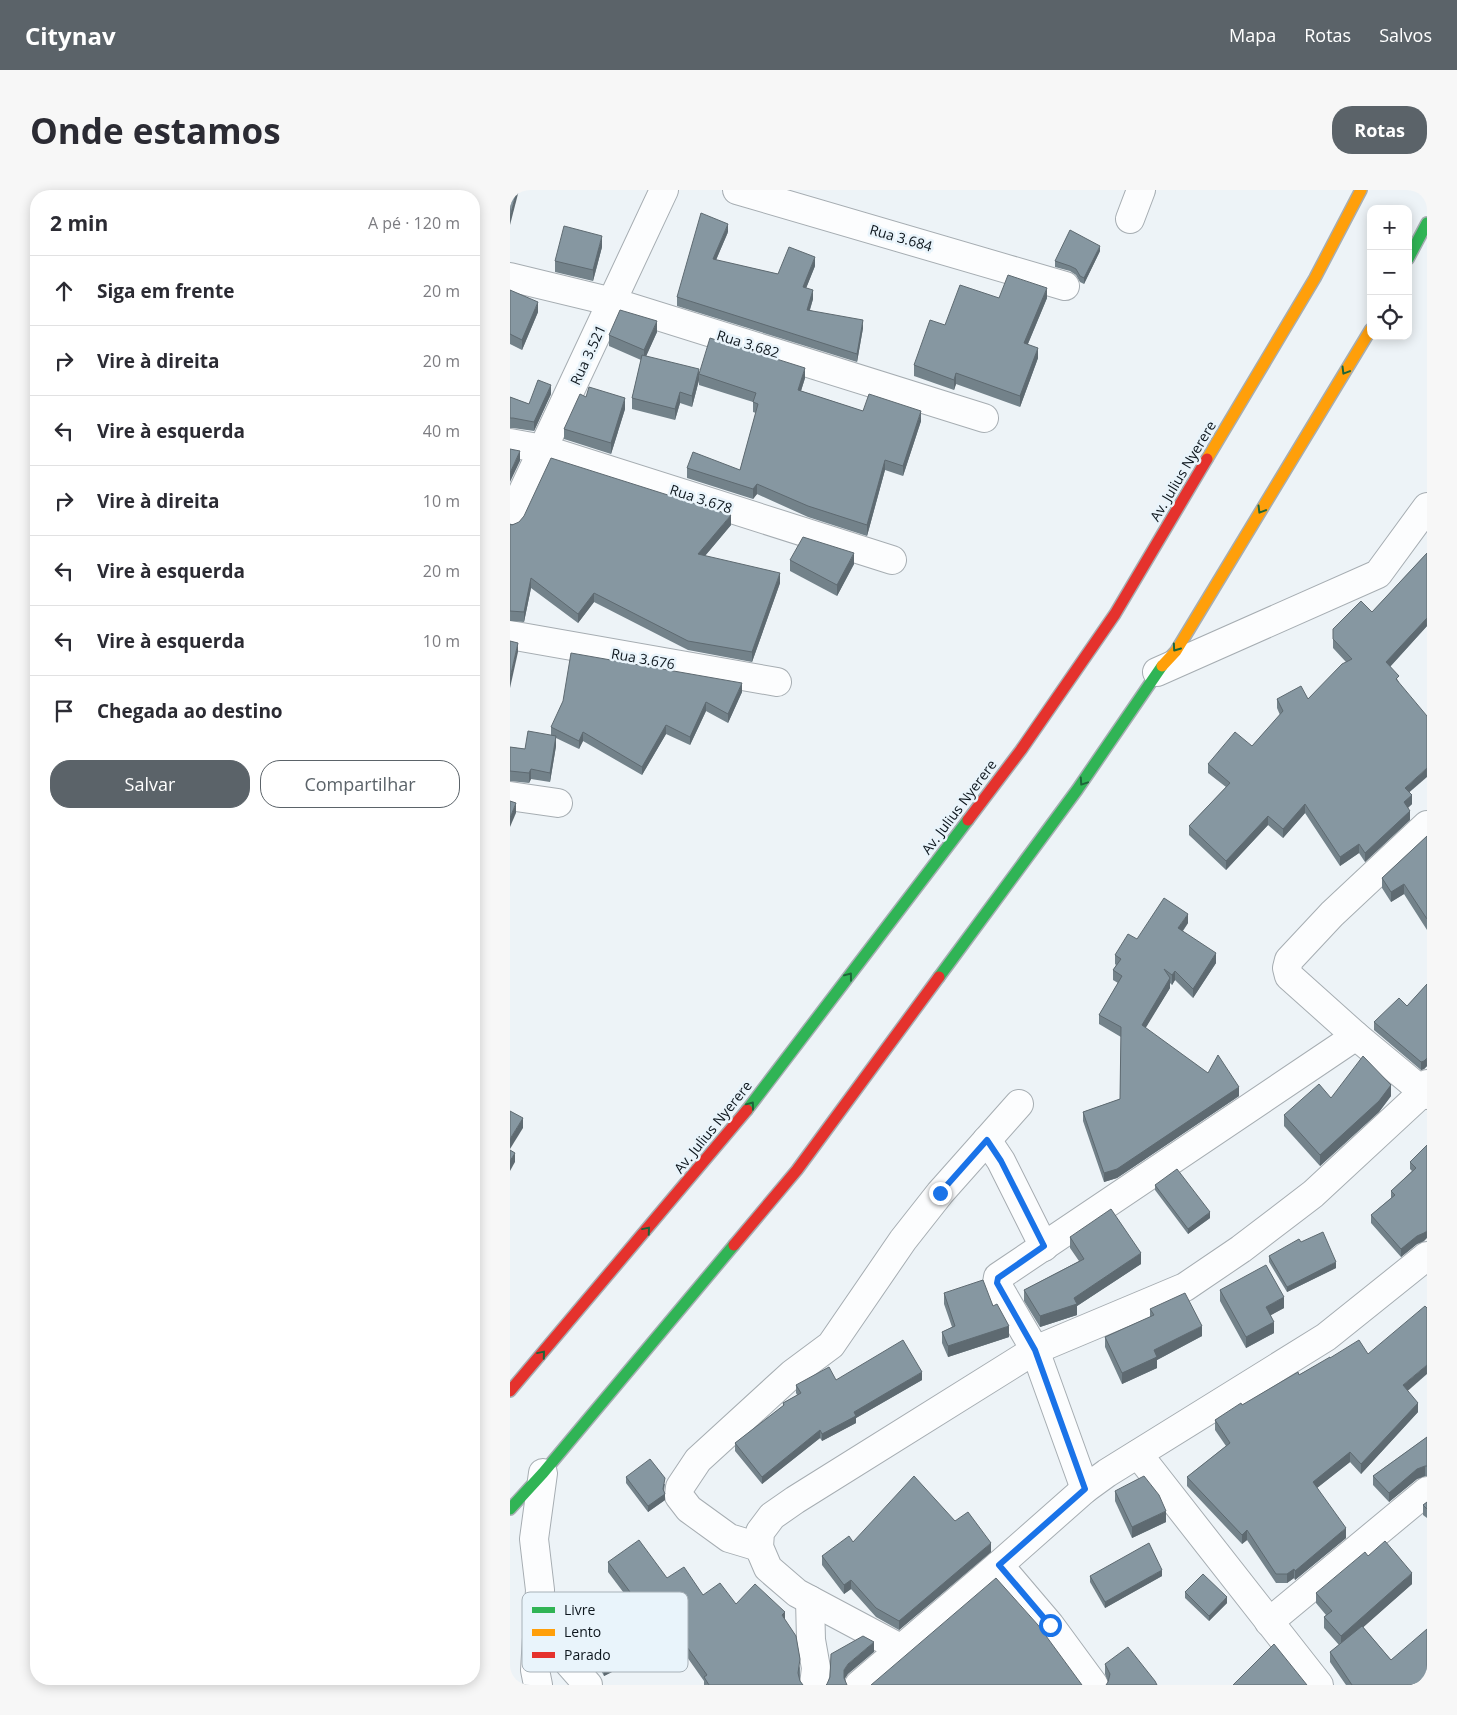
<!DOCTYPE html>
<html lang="pt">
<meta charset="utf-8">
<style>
body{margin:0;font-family:"Open Sans",sans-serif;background:#f7f7f7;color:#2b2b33}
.controls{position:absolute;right:15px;top:15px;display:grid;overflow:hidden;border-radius:10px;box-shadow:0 2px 12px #0003}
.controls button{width:45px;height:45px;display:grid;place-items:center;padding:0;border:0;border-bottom:1px solid #e1e1e2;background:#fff;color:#2b2b33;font:25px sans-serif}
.stop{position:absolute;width:15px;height:15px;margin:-11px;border:4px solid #1a73e8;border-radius:50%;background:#fff}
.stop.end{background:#1a73e8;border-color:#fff;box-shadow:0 1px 5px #0008}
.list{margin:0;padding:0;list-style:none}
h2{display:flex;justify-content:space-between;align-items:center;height:65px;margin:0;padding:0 20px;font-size:21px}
h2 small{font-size:16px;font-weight:400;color:#7c7c81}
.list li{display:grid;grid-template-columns:32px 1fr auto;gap:15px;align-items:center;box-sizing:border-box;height:70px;padding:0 20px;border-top:1px solid #e1e1e2}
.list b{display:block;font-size:19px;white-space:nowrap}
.list em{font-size:16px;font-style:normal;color:#7c7c81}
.actions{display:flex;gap:10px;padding:15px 20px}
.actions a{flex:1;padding:11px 0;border:1px solid #5b6369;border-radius:20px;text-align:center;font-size:18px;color:#5b6369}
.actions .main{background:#5b6369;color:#fff}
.icon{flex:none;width:28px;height:28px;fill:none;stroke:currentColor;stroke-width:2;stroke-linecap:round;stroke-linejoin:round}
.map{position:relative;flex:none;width:917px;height:1495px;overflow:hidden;border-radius:20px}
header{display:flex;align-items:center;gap:30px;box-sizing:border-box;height:70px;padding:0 25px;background:#5b6369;color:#fff}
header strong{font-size:24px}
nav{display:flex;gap:28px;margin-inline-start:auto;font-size:18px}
.intro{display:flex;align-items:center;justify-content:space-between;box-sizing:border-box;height:120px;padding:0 30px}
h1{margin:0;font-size:35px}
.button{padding:12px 22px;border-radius:20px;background:#5b6369;color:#fff;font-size:18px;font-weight:700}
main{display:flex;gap:30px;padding:0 30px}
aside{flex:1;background:#fff;border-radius:20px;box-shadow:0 2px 12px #0003}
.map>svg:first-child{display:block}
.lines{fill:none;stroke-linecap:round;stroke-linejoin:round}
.street-casing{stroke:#a6adb2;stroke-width:30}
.fast-casing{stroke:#a6adb2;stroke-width:14}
.slow-casing{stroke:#a6adb2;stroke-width:14}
.jam-casing{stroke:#a6adb2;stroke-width:14}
.street{stroke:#fcfdfe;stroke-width:28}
.fast{stroke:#30b455;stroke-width:11}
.slow{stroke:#ff9f0a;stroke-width:11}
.jam{stroke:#e5322d;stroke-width:11}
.wall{fill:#73828a}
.shaded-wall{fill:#5e6a71}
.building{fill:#8697a1;stroke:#5e6a71}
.oneway{stroke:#1e6539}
.route{stroke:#1a73e8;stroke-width:6}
.labels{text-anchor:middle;stroke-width:5;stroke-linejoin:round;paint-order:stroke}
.street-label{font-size:14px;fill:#0d161d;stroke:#e9f4fb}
.key{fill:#e9f4fb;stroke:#a7b1b8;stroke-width:1}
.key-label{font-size:14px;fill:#0d161d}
</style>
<header>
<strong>Citynav</strong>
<nav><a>Mapa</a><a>Rotas</a><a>Salvos</a></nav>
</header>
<div class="intro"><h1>Onde estamos</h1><a class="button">Rotas</a></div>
<main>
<aside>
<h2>2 min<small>A pé · 120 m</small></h2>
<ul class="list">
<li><svg class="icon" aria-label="ahead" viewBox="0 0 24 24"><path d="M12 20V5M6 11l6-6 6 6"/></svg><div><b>Siga em frente</b></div><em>20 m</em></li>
<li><svg class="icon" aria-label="right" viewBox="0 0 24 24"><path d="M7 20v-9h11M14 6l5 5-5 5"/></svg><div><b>Vire à direita</b></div><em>20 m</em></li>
<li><svg class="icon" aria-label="left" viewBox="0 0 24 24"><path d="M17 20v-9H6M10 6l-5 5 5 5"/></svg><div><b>Vire à esquerda</b></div><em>40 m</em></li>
<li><svg class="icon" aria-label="right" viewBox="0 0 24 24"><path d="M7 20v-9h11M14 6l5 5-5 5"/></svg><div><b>Vire à direita</b></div><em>10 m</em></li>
<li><svg class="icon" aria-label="left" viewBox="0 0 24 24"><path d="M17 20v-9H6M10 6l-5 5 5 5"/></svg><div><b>Vire à esquerda</b></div><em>20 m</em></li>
<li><svg class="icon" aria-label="left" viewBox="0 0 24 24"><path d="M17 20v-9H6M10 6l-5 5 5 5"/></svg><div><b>Vire à esquerda</b></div><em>10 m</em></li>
<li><svg class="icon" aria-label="arrive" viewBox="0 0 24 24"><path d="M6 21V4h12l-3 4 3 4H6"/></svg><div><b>Chegada ao destino</b></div></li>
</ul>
<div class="actions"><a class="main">Salvar</a><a>Compartilhar</a></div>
</aside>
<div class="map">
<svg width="917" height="1495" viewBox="0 0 917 1495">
<rect width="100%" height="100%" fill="#edf3f7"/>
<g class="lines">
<g class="street-casing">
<g id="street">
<path d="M227,0L555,96"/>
<path d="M620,29L631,0"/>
<path d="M0,87L103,112L474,228"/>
<path d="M0,253L33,259L382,370"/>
<path d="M0,329L154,0"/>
<path d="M0,445L267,492"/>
<path d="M647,482L868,384L917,317"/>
<path d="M0,606L48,613"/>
<path d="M917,635L822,724L779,770L777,778L779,786L846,846L917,905"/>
<path d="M477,950L491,971L534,1057"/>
<path d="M628,1264L809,1495"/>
<path d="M575,1299L525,1160L489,1098L487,1093L488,1087L846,846"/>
<path d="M249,1357L219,1348L179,1319L169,1306L170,1297L188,1270L282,1184L321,1155L393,1050L430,1003L509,914"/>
<path d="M489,1375L540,1435L584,1495"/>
<path d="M300,1410L301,1450L306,1478L304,1495"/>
<path d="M759,1432L917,1301"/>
<path d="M27,1437L78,1495"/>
<path d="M392,1459L287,1403L258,1378L249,1357L250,1342L262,1326L285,1310L525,1160L675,1097L731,1059L803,1004L913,902L917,894"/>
<path d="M28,1495L25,1480L30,1400L24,1349L33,1283"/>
<path d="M349,1495L489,1375L575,1299L597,1283L816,1147L917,1066"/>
</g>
</g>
<g class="fast-casing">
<g id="fast">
<path d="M898,69L917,33"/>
<path d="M429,787L567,600L652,476"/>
<path d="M237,920L458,630"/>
<path d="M0,1319L33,1283L224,1055"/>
</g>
</g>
<g class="slow-casing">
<g id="slow">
<path d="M697,269L805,88L851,0"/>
<path d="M652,476L666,461L861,139"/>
</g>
</g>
<g class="jam-casing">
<g id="jam">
<path d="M458,630L511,560L605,424L697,269"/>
<path d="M224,1055L287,980L429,787"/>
<path d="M0,1201L237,920"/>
</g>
</g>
<use href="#street" class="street"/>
<use href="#fast" class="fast"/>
<use href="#slow" class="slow"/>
<use href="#jam" class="jam"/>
</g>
<g class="wall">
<path d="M218,42L206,70L268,84L305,76L296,98L303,109L300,120L353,138L347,172L167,116V107Z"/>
<path d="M92,57L83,91L45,82V71Z"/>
<path d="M590,61L574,94L570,92L566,85L560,81L545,77V71Z"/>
<path d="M0,100L28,122L12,160L0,154Z"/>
<path d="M489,108H537L518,154L528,168L510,217L446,194L444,200L404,186V175L435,135Z"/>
<path d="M147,142L136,166L189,184L295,188L291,201L353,221L411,231L393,286L375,280L357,346L298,327L247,304L243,309L177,288V278L230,280L246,223L243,222V212L189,195V190L182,217L170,213L165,230L122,219V208L131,170L99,156V145Z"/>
<path d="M41,204L24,241L3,238H0V207L19,214Z"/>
<path d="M76,207L115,219L101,264L54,249V239Z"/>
<path d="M0,334L221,335L195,366L270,393L242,472L178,460L84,412L68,433L21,398L14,432L0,431Z"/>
<path d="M917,363V436L880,477L889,492L899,602L902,614L898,618L900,630L855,672L849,663L830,676L795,623L773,648L758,635L716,680L679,645V636L716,597L698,583V574L742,556L770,525L767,518V509H798L836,472L823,458V439L862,422Z"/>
<path d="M280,370L344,374L327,406L280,381Z"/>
<path d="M232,502L218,533L196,521L180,555L156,544L132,585L73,551L69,559L46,548V556L40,592L21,589L19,593L0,591V557L15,559L41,545V537Z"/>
<path d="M917,646V740L894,704L881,712L872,698V688Z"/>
<path d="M678,733L673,741L706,773L683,808L665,790L662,795L660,793V798L635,838L729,906L607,988L594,992L573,931V922L610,909L611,847L589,834V825L608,793L603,790V780L606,775L605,774V765L627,749Z"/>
<path d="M917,794V876L914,879L911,880L864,840V832L897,816Z"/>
<path d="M881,906L869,922L810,976L774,936V925L821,908Z"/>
<path d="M917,955L914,1051L907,1054L891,1067L861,1033V1025L881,1008V1001L902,981L900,979V972Z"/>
<path d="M645,995L700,1028L678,1044L645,1000Z"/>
<path d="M560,1047L631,1074L567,1116V1125L530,1137L514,1111V1100L569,1071L560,1058Z"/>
<path d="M791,1052L826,1078L777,1102L759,1072V1066Z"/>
<path d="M710,1100L774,1118L760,1125L764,1143L736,1158L710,1111Z"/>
<path d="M434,1103L483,1116L499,1147L438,1167L432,1153V1142L442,1137L434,1114Z"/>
<path d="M640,1119L692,1146L647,1170V1178L612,1194L595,1157V1147L640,1127Z"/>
<path d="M858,1164L898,1201L908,1222L851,1284L840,1272L807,1298L836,1348L785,1390L784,1388L777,1393H766L737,1350L732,1354L677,1296V1287L716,1256L705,1240V1230L820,1168Z"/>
<path d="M326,1190H412L346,1228V1233L312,1251L310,1248L252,1294L225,1261V1253L273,1216V1213L287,1205L286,1203V1195Z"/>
<path d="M917,1247V1286H915L907,1289L879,1312L863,1295V1286Z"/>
<path d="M116,1287L155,1294L154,1301L155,1310L138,1322L116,1293Z"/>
<path d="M605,1301L656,1332L622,1348L605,1311Z"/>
<path d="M917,1312V1328L913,1325V1315Z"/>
<path d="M445,1331L481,1362L389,1440L366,1427L341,1399L334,1404L312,1375V1366L343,1352Z"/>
<path d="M858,1366L902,1394L853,1437L881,1470L917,1495H836L820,1472V1462L829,1455L814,1438V1427L816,1425L806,1413V1403Z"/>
<path d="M98,1372L157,1388L193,1405L275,1430L290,1478V1491L293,1495H194V1491L165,1450L94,1486L79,1458V1448L129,1423L98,1382Z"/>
<path d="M580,1386H652L595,1418L580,1392Z"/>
<path d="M675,1402L717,1413L699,1431L675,1408Z"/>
<path d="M595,1474L647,1495L598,1492L595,1484Z"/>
</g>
<g class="shaded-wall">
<path d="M7,0H9L0,35V27Z"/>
<path d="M218,34V42L203,77V69Z"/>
<path d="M92,46V57L83,91V80Z"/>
<path d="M590,56V61L574,94V88Z"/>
<path d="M305,67V76L293,106V97Z"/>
<path d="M537,98V108L514,163V153Z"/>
<path d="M303,100V109L297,128V120Z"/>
<path d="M28,112V122L12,160V150Z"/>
<path d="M353,130V138L347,172V164Z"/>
<path d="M147,131V142L134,171V160Z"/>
<path d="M528,158V168L510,217V206Z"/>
<path d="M295,178V188L288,210V200Z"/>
<path d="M189,179V190L182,217V206Z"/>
<path d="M446,183V194L444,200V190Z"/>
<path d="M41,195V204L24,241V232Z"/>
<path d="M170,202V213L165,230V219Z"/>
<path d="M115,208V219L101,264V253Z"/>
<path d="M411,221V231L393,286V276Z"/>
<path d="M10,261V271L0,292V283Z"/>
<path d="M375,270V280L357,346V335Z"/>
<path d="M247,294V304L243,309V299Z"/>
<path d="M221,325V335L188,374V364Z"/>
<path d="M344,363V374L327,406V395Z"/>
<path d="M270,383V393L242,472V462Z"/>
<path d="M21,388V398L14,432V422Z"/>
<path d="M84,403V412L68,433V424Z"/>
<path d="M917,428V436L876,481V472Z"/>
<path d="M8,453V462L0,498V488Z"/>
<path d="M232,493V502L218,533V524Z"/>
<path d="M196,512V521L180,555V547Z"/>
<path d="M156,535V544L132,585V577Z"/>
<path d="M73,542V551L69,559V551Z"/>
<path d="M46,546V556L40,592V583Z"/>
<path d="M917,578V587L895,606V598Z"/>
<path d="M21,579V589L19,593V583Z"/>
<path d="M902,605V614L894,621V612Z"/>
<path d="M6,613V623L0,637V628Z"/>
<path d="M795,614V623L773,648V639Z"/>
<path d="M900,621V630L855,672V663Z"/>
<path d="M758,626V635L716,680V671Z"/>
<path d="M849,654V663L830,676V667Z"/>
<path d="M894,694V704L881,712V702Z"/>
<path d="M678,724V733L668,747V738Z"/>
<path d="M706,763V773L683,808V799Z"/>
<path d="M665,781V790L662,795V785Z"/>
<path d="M660,788V798L632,844V835Z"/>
<path d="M917,868V876L914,879L911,880V872Z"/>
<path d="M881,895V906L869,922L810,976V965Z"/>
<path d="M729,897V906L607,988L594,992V983Z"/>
<path d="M13,928V938L0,959V949Z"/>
<path d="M5,963V972L0,981V971Z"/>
<path d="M700,1022V1028L678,1044V1039Z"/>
<path d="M917,1041V1048L914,1051L907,1054L891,1067V1059L907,1046Z"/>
<path d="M631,1063V1074L567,1116V1125L530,1137V1126L564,1108Z"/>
<path d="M826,1072V1078L777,1102V1097Z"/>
<path d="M774,1107V1118L756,1128V1117Z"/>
<path d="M764,1132V1143L736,1158V1147Z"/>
<path d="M499,1136V1147L438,1167V1156Z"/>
<path d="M692,1136V1146L647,1170V1178L612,1194V1183L644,1160Z"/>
<path d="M917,1175V1184L893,1205V1195Z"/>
<path d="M412,1182V1190L346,1228V1233L312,1251V1244L344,1222Z"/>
<path d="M908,1213V1222L851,1284V1274Z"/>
<path d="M310,1240V1248L252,1294V1287Z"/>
<path d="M840,1262V1272L803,1301V1292Z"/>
<path d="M915,1276V1286L907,1289L879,1312V1303L907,1279Z"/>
<path d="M155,1304V1310L138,1322V1316Z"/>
<path d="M656,1321V1332L622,1348V1337Z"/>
<path d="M836,1338V1348L785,1390V1381Z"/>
<path d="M737,1340V1350L732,1354V1345Z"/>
<path d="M481,1353V1362L389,1440V1431Z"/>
<path d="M784,1379V1388L777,1393V1384Z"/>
<path d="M652,1380V1386L595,1418V1412Z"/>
<path d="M902,1383V1394L831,1457V1446Z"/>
<path d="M341,1390V1399L334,1404V1395Z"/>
<path d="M717,1407V1413L699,1431V1426Z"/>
<path d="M275,1422V1432L272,1425Z"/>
<path d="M165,1440V1450L94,1486V1476Z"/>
<path d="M364,1452V1462L338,1484L334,1490V1495V1480L338,1474Z"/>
</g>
<g class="building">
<path d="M0,0H7L0,27Z"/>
<path d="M191,23L218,34L203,69L268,84L279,57L305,67L293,97L303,100L297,120L353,130L347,164L167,107Z"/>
<path d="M54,36L92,46L83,80L45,71Z"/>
<path d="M560,40L590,56L574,88L570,86L566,79L560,76L545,71Z"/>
<path d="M498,85L537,98L514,153L528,158L510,206L446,183L444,190L404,175L420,130L435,135L450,95L489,108Z"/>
<path d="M0,100L28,112L12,150L0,144Z"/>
<path d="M110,120L147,131L134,160L99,145Z"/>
<path d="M200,148L295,178L288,200L353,221L359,204L411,221L393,276L375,270L357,335L298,316L247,294L243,299L177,278L183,262L230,280L248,214L243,212L246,203L189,184Z"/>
<path d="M132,165L189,179L182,206L170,202L165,219L122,208Z"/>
<path d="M28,190L41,195L24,232L3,228H0V207L19,214Z"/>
<path d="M79,197L115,208L101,253L54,239L70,204L76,207Z"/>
<path d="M0,259L10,261L0,283Z"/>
<path d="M41,268L221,325L188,364L270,383L242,462L178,451L84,403L68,424L21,388L14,422L0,421V334L2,335L9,332L14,326Z"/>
<path d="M293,347L344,363L327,395L280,370Z"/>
<path d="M917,363V428L876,472L889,486L886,489L917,526V578L895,598L902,605L894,612L900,621L855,663L849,654L830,667L795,614L773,639L758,626L716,671L679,636L720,593L698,574L725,542L742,556L773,521L767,509L791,496L798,509L832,474L842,469L823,449V439L851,411L862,422Z"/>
<path d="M0,451L8,453L0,488Z"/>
<path d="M61,463L232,493L218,524L196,512L180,547L156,535L132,577L73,542L69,551L41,537L53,511Z"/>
<path d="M18,541L46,546L40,583L21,579L19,583L0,581V557L15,559Z"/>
<path d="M0,611L6,613L0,628Z"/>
<path d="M917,646V729L894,694L881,702L872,688Z"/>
<path d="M654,708L678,724L668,738L706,763L683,799L665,781L662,785L654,779L660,788L632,835L698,883L708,865L729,897L607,979L594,983L573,922L610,909L611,837L589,825L612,786L603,780L611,769L605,765L618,744L627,749Z"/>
<path d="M917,794V868L914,871L911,872L864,832L889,808L897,816Z"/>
<path d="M853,866L881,895L869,911L810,965L774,925L809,894L821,908Z"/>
<path d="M0,921L13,928L0,949Z"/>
<path d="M917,955V1041L914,1043L907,1046L891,1059L861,1025L885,1005L881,1001L906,978L900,972Z"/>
<path d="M0,960L5,963L0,971Z"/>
<path d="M667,979L700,1022L678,1039L645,995Z"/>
<path d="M601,1019L631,1063L564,1108L567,1114L530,1126L514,1100L574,1069L560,1047Z"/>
<path d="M813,1042L826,1072L777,1097L759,1066L789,1049L791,1052Z"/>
<path d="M756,1075L774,1107L756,1117L764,1132L736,1147L710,1100Z"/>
<path d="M473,1090L483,1116L487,1114L499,1136L438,1156L432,1142L445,1136L434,1103Z"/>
<path d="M675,1103L692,1136L644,1160L647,1167L612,1183L595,1147L644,1125L640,1119Z"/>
<path d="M915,1116L917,1118V1175L893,1195L908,1213L851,1274L840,1262L803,1292L836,1338L785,1381L784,1379L777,1384H766L737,1340L732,1345L677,1287L720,1253L705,1230L731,1213L732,1215L788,1182L789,1185L820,1167V1168L849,1150L858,1164Z"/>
<path d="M393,1150L412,1182L344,1222L346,1226L312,1244L310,1240L252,1287L225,1253L274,1215L273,1213L291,1203L286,1195L319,1177L326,1190Z"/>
<path d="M917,1247V1276H915L907,1279L879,1303L863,1286Z"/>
<path d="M140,1269L155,1288L153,1299L155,1304L138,1316L116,1287Z"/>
<path d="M404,1286L445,1331L458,1322L481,1353L389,1431L366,1418L341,1390L334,1395L312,1366L339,1346L343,1352Z"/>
<path d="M634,1286L649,1305L656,1321L622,1337L605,1301Z"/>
<path d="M917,1312V1319L913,1315Z"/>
<path d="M129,1350L157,1388L174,1377L193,1405L210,1393L226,1414L245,1394L275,1422L272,1425L286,1446L290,1469L288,1483L290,1491L293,1495H199L194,1487L197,1485L165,1440L94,1476L79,1448L134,1421L98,1372Z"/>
<path d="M875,1351L902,1383L831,1446L814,1427L822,1421L806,1403L855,1362L858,1366Z"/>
<path d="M639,1353L652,1380L595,1412L580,1386Z"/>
<path d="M693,1384L717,1407L699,1426L675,1402Z"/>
<path d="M486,1388L528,1435L572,1495H361Z"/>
<path d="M852,1436L881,1470L917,1439V1495H842L820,1462Z"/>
<path d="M353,1446L364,1452L338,1474L334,1480V1488L337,1495H316L317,1494L320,1487L321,1464Z"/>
<path d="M764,1454L797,1495H723Z"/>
<path d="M618,1457L645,1491L647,1495H596L598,1492L600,1484L595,1474Z"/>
</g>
<defs><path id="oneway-chevron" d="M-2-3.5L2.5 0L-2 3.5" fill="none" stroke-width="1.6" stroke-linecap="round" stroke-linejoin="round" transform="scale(1.25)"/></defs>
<g class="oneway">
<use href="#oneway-chevron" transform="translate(835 181) rotate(121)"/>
<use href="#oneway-chevron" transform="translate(751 320) rotate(121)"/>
<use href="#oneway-chevron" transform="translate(666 458) rotate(125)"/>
<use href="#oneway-chevron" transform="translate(573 592) rotate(124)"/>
<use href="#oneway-chevron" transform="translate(339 786) rotate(-53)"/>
<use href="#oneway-chevron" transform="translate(241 915) rotate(-53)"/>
<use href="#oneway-chevron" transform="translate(137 1040) rotate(-50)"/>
<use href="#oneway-chevron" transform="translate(32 1164) rotate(-50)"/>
</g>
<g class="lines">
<path class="route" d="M430,1003L477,950L491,971L534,1056L488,1088L487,1093L525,1160L575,1299L489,1375L540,1435"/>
</g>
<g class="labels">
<g class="street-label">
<text transform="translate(391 48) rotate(16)" y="5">Rua 3.684</text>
<text transform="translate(238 154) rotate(17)" y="5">Rua 3.682</text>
<text transform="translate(78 165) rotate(-65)" y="5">Rua 3.521</text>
<text transform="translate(673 281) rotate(-59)" y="5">Av. Julius Nyerere</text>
<text transform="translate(191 309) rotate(18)" y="5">Rua 3.678</text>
<text transform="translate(133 469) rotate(10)" y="5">Rua 3.676</text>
<text transform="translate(449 617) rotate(-53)" y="5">Av. Julius Nyerere</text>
<text transform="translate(203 937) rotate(-51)" y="5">Av. Julius Nyerere</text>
</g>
</g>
<rect x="12" y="1402" width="166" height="80" rx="8" class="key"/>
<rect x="22" y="1417" width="23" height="6" fill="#30b455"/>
<rect x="22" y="1439" width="23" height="7" fill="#ff9f0a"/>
<rect x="22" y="1462" width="23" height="6" fill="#e5322d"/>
<g class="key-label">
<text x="54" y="1425">Livre</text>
<text x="54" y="1447">Lento</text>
<text x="54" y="1470">Parado</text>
</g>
</svg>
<div class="controls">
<button>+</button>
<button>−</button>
<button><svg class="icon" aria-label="locate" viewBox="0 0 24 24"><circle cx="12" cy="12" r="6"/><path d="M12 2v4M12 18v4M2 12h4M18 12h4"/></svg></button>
</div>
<div class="stop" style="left:540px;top:1435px"></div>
<div class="stop end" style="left:430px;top:1003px"></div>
</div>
</main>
